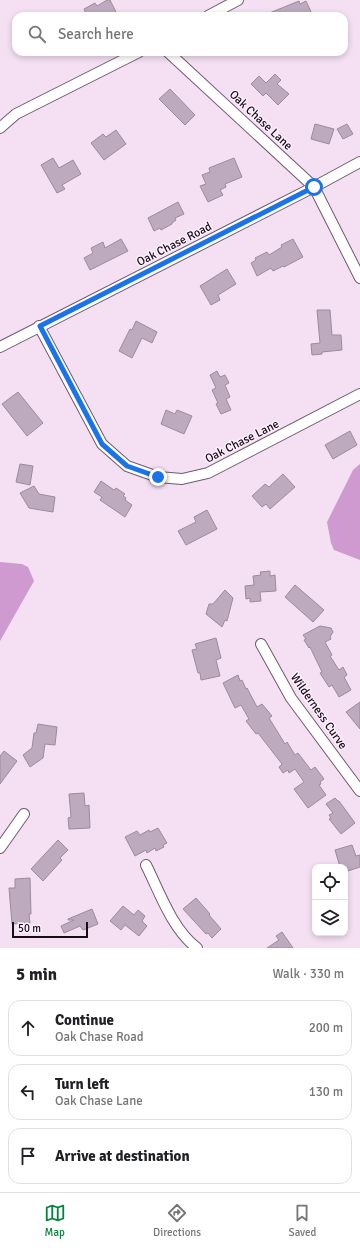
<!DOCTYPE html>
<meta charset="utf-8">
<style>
body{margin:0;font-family:Signika,sans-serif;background:#f2f2f2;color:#202124}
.controls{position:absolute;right:12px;bottom:12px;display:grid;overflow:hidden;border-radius:8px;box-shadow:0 2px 6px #0003}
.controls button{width:36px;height:36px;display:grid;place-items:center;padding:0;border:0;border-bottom:1px solid #e0e0e0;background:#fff;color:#202124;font:20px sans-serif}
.scale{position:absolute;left:12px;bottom:10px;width:76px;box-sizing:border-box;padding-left:4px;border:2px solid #150e15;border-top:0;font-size:11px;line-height:14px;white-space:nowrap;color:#150e15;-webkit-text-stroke:3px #feeefe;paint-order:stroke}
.stop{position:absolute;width:12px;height:12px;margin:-9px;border:3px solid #1a73e8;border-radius:50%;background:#fff}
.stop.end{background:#1a73e8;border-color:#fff;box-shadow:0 1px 4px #0008}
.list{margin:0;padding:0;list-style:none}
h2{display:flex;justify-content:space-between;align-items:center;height:52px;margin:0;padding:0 16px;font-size:17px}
h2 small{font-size:13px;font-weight:400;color:#757577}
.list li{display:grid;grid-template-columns:26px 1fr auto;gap:12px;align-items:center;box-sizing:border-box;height:56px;margin:0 8px 8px;padding:0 8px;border:1px solid #e0e0e0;border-radius:12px}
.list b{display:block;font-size:15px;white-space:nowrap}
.list p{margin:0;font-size:13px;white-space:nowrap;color:#757577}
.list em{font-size:13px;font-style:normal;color:#757577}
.icon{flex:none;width:22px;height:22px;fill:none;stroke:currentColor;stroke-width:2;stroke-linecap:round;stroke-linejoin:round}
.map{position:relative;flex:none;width:360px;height:948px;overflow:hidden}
.search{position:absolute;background:#fff;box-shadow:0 2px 6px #0003;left:12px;right:12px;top:12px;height:44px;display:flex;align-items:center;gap:10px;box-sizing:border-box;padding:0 14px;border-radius:12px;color:#757577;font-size:15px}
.sheet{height:244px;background:#fff}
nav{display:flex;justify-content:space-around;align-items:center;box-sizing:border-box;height:56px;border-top:1px solid #e0e0e0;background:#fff;font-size:11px;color:#757577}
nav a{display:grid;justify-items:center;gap:2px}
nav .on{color:#05833c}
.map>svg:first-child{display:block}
.water{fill:#ce9acf}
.building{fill:#beaabe;stroke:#9d8a9d}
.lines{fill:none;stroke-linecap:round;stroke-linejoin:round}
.minor-casing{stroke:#6e5c6e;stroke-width:12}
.minor{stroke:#fff;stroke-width:10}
.route{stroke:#1a73e8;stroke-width:5}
.labels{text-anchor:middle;stroke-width:3;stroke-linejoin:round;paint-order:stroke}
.street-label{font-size:12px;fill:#150e15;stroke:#feeefe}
</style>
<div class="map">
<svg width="360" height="948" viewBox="0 0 360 948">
<rect width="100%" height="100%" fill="#f4dff3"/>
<g class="water">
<path d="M360,464V560L334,550L331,543L327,522L353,470Z"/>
<path d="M0,562L22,564L28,567L34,581L0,641Z"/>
</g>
<g class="building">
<path d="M107,0H110L116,12L109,16H87L84,9L95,3L97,6Z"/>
<path d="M299,1L300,4L306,1L313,16H262Z"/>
<path d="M275,74L281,80L277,84L289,94L278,105L266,93L263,96L251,84L259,76L266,83Z"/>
<path d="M170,89L195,115L185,125L159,99Z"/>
<path d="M315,124L334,129L329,144L311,139Z"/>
<path d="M347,124L353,134L343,139L337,129Z"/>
<path d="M116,130L126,144L104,160L91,143L103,134L106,137Z"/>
<path d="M53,158L59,168L73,160L81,174L62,185L65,189L57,193L41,165Z"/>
<path d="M234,158L242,177L225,184L226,187L220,190L223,195L208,202L200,186L206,184L202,175L210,172L209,168Z"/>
<path d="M178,202L184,214L175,218L176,220L172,223V224L161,230L160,228L154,231L148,218Z"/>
<path d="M121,239L128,251L90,270L84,258L93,253L91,248L103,242L105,248Z"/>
<path d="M293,239L303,257L284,267L283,266L273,271L271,268L257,276L251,263L256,260L255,258L267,252L269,255L282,247L281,245Z"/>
<path d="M227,269L236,284L218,295L220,300L211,305L200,286Z"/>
<path d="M317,310H330L332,335H341L342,350L322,352V354L312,355L311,344L320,343Z"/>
<path d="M136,321L157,332L152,343L142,338L132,358L119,351L130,329L132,330Z"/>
<path d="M217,371L220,377L225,375L229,383L225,385L230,397L226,399L231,410L221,414L216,404L218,403L212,390L216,388L210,375Z"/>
<path d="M18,392L43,423L27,436L2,404Z"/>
<path d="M166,410L175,414L177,410L192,416L184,434L161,424Z"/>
<path d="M350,431L357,445L333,459L325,445Z"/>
<path d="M20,464L33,466L30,485L16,482Z"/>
<path d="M283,474L295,487L270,509L266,504L262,507L252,496L265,484L269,487Z"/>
<path d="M101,481L114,490L116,488L125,494L123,496L126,498L125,500L132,505L125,517L100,500L102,497L94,492Z"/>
<path d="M34,486L39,494L55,497L53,512L29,508L20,493Z"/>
<path d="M207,510L217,529L186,545L178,531L196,522L194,517Z"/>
<path d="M270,571V576L275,575L276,591L260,592L261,601L250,602V598L246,599L245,586L254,585L253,576L261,575L260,572Z"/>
<path d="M295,585L324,610L313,622L285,597Z"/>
<path d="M225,590L233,598L227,621L225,620L222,627L206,614L209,604H213Z"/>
<path d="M320,626L331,628L333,632L330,637L331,639L325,642L332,655L330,656L339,670L343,667L347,675L344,677L351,690L339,697L332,685L329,687L320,673L322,672L310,647L309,648L304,640L306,639L303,635Z"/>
<path d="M216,638L221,658L216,660L220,676L201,680L200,673H198L192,650L197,649L195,644Z"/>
<path d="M238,675L240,681L242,680L246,689L247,688L257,707L262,704L272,716L269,718L285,744L287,742L295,755L298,753L311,770L315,767L324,779L320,782L321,784L319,785L326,795L308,808L294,789L304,782L295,769L289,773L288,770L283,773L279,767L282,764L258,733L256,734L246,721L249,719L241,705L235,708L223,683Z"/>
<path d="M360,702V729L346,712Z"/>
<path d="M38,724L57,727L55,745L45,744L43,758L30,767L23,755L32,748L34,733H36Z"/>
<path d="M4,751L17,761L0,784V756Z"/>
<path d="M84,793L85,806L89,805L90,828L69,829L68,818L71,817L69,794Z"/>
<path d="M335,798L338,801H339L355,823L341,834L329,819L331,818L329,815L333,813L326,804Z"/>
<path d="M158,828L167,843L163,845L164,847L156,851L155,848L147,853L146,850L135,856L125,837L137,831L140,835L149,830L150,832Z"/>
<path d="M58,840L68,850L60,858L62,860L43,881L31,869Z"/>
<path d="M352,845L356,856L360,855V867L345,872V867H340L335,850Z"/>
<path d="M30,878L31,914H29L30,923L12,924L9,888H15V879Z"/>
<path d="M196,898L210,914L209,915L221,929L212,938L208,933L206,934L183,909Z"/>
<path d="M123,906L134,915L138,910L145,916L142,921L147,926L139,936L125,925L121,930L110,921Z"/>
<path d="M92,909L98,924L83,930L80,926L64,933L61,926L74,920H68V919Z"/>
<path d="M282,932L293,948H267L279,940L276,936Z"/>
</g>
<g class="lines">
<g class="minor-casing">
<g id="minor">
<path d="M208,16L238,0"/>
<path d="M168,52L314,187L360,278"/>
<path d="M0,128L16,114L139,52"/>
<path d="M39,326L102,444L127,466L158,477L182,479L208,473L360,394"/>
<path d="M0,347L314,187L360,162"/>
<path d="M261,644L291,698L360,791"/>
<path d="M0,848L24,814"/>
<path d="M146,865C160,893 172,929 197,948"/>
</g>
</g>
<use href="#minor" class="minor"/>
</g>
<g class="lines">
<path class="route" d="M158,477L127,466L102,444L40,326L314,187"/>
</g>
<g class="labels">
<g class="street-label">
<text transform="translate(261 120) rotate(43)" y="4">Oak Chase Lane</text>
<text transform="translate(174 244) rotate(-27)" y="4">Oak Chase Road</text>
<text transform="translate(242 441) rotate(-27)" y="4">Oak Chase Lane</text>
<text transform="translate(319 711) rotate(55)" y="4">Wilderness Curve</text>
</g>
</g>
</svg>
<div class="controls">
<button><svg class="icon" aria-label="locate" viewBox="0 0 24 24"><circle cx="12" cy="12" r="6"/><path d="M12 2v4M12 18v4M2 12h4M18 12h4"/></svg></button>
<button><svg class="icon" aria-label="layers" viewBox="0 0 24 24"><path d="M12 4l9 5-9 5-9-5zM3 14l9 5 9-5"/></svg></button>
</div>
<div class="scale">50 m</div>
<div class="stop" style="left:314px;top:187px"></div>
<div class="stop end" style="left:158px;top:477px"></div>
<div class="search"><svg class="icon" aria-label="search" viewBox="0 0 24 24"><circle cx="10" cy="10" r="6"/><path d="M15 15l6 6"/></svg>Search here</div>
</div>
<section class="sheet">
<h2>5 min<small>Walk · 330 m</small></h2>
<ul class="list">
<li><svg class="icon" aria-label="ahead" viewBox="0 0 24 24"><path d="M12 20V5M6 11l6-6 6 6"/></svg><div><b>Continue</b><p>Oak Chase Road</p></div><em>200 m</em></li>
<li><svg class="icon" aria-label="left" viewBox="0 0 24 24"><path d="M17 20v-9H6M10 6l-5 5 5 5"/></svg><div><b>Turn left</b><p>Oak Chase Lane</p></div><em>130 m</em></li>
<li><svg class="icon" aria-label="arrive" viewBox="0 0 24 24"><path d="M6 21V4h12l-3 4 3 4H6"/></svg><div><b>Arrive at destination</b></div></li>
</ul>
</section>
<nav>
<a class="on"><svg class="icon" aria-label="map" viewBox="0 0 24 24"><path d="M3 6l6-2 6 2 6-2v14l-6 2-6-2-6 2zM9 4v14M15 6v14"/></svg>Map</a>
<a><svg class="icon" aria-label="directions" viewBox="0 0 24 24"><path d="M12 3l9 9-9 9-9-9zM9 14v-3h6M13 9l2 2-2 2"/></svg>Directions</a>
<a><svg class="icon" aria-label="saved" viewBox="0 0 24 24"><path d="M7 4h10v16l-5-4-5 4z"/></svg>Saved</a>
</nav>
